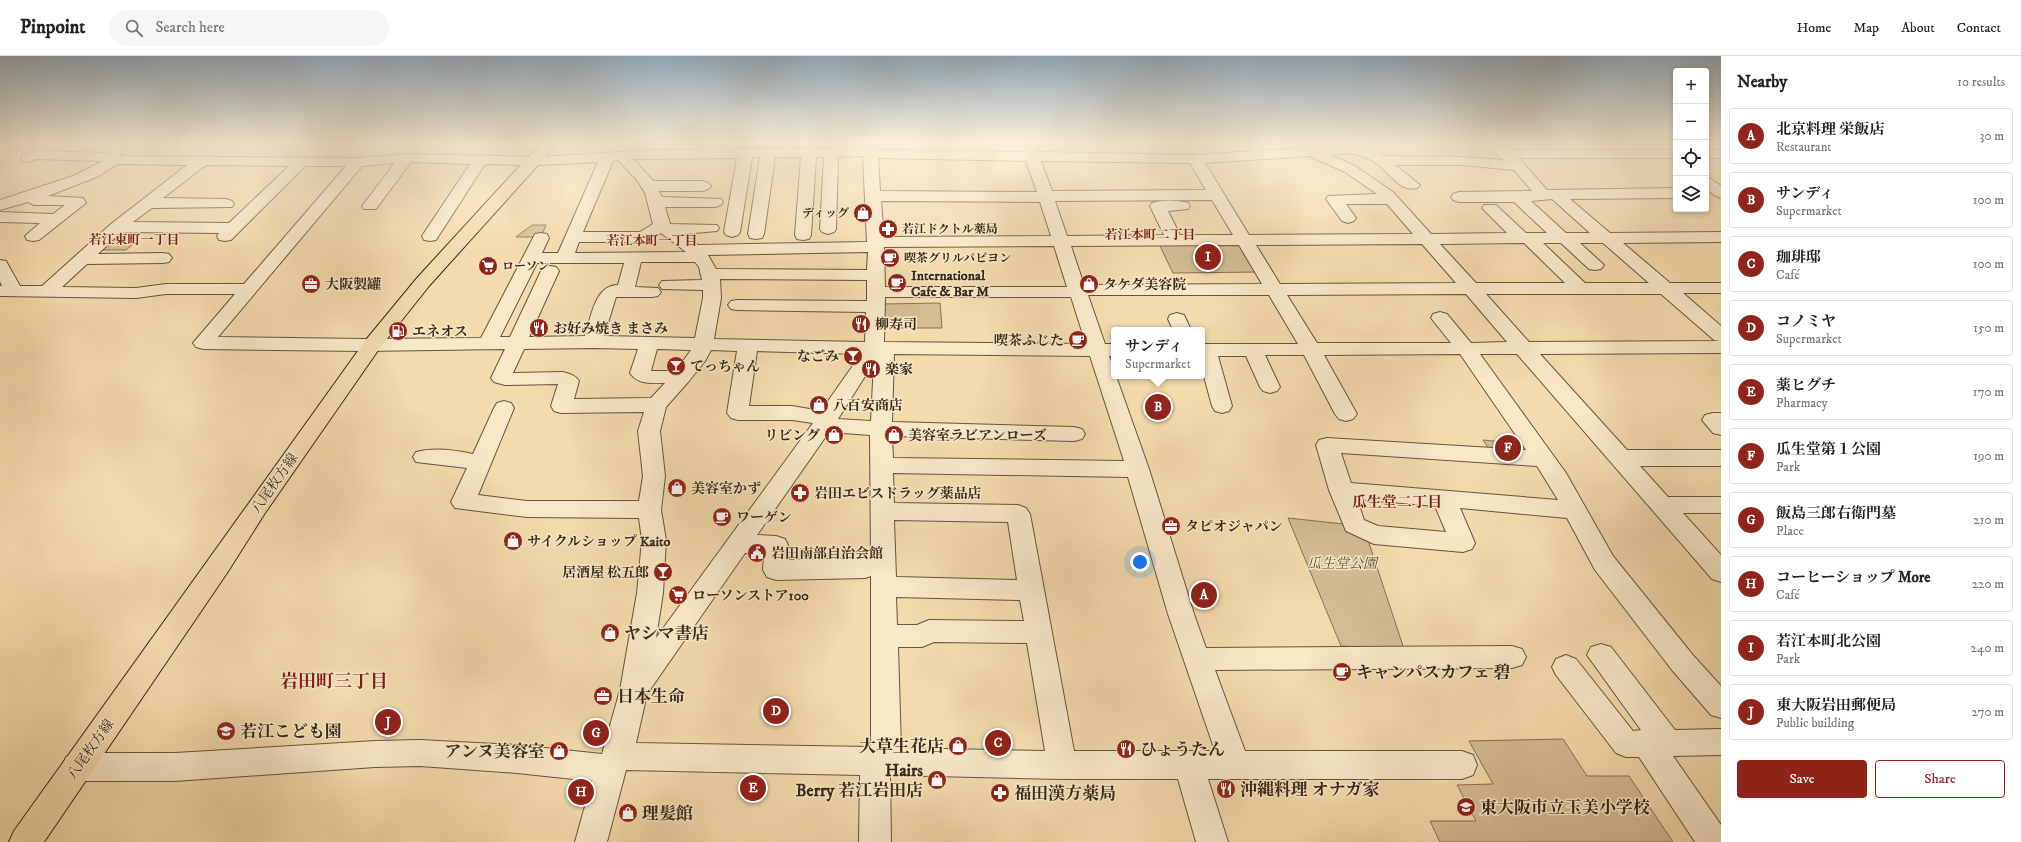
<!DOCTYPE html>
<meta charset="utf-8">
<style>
body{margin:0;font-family:"IM FELL DW Pica","Noto Serif JP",serif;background:#f6f6f6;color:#222}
.controls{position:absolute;right:12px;top:12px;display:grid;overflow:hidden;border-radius:4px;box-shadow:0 2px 6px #0003}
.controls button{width:36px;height:36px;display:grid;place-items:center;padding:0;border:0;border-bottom:1px solid #e0e0e0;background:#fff;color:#222;font:20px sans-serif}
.you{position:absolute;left:1140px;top:506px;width:14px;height:14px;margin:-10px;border:3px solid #fff;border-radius:50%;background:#1a73e8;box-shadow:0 0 0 6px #1a73e833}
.badge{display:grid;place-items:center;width:26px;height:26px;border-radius:50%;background:#8f2418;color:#fff;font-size:13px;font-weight:700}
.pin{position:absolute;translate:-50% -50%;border:2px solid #fff;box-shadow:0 1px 4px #0006}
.popup{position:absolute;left:1111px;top:271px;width:94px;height:52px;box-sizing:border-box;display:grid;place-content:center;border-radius:4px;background:#fff;filter:drop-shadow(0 1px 3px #0005);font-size:13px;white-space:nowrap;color:#767676}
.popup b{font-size:15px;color:#222}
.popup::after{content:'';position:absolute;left:50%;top:100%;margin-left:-8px;border:8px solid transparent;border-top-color:#fff}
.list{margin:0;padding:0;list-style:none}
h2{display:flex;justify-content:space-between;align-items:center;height:52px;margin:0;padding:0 16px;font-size:17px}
h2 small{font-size:13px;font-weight:400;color:#767676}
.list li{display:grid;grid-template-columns:26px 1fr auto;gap:12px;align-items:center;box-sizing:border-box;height:56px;margin:0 8px 8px;padding:0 8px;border:1px solid #e0e0e0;border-radius:4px}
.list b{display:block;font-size:15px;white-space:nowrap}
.list p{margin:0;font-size:13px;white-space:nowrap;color:#767676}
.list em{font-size:13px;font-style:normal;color:#767676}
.actions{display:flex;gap:8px;padding:12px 16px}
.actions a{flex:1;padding:9px 0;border:1px solid #8f2418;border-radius:4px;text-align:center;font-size:14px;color:#8f2418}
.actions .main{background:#8f2418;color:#fff}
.icon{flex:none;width:22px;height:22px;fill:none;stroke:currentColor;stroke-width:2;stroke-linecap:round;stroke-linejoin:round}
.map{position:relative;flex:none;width:1721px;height:786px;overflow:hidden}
header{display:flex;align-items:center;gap:24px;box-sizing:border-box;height:56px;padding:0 20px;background:#fff;border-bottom:1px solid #e0e0e0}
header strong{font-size:19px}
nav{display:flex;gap:22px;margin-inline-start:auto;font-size:14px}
.search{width:280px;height:36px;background:#f6f6f6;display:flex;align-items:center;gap:10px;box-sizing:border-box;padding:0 14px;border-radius:22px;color:#767676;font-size:15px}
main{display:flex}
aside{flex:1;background:#fff}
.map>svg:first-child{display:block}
.green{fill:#d3bd92;stroke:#847256}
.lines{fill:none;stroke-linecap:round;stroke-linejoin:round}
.minor-casing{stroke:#64553e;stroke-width:2}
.major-casing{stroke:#352819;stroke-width:2}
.minor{fill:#f7e8c8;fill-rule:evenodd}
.major{fill:#f3dbab;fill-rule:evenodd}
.labels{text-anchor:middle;stroke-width:3;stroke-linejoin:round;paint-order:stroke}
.far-poi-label{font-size:12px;font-weight:bold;fill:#352819;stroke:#f7e8c8;text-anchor:start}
.far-neighbourhood-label{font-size:13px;font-weight:bold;fill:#7a1f14;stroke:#f7e8c8}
.poi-label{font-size:14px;font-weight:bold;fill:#352819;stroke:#f7e8c8;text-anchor:start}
.street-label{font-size:14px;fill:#352819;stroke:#f7e8c8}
.park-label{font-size:14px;font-style:italic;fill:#5c4d37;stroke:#f7e8c8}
.neighbourhood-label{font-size:15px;font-weight:bold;fill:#7a1f14;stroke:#f7e8c8}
.near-poi-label{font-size:17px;font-weight:bold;fill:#352819;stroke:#f7e8c8;text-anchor:start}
.near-neighbourhood-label{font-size:18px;font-weight:bold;fill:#7a1f14;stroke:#f7e8c8}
</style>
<header>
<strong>Pinpoint</strong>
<div class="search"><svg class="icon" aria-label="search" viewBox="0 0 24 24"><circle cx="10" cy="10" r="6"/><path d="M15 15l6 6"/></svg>Search here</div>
<nav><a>Home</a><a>Map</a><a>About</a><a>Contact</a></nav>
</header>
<main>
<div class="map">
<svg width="1721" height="786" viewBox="0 0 1721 786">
<rect width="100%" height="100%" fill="#f3dbab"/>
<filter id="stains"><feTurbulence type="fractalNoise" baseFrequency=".005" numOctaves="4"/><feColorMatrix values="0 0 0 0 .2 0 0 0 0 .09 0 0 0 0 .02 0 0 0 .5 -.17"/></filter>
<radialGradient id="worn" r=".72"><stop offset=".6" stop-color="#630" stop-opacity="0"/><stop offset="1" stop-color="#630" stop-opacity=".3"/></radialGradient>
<g class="green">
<path d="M35,88H70L51,99L31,98L29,92Z"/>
<path d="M532,169H546L541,181H516Z"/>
<path d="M139,183L126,194H94L106,184Z"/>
<path d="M1158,186H1241L1259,216L1173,217Z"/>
<path d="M940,247L942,272H879L881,248Z"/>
<path d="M1483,384L1526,388L1534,399L1491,396Z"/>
<path d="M1288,462L1344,468L1368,484L1404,593L1341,590Z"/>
<path d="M1563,683L1587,720H1629L1673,786H1440L1430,765H1476L1457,729L1493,728L1469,685Z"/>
</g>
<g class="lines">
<g class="minor-casing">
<g id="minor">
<path d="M112,88H126L120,100L358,102L407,98L539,101L650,94L863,92V88H877L878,94L1023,96L1021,88H1035L1038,96L1195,99L1349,89L1373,93L1385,100L1463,101L1504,104L1485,88H1502L1509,94H1676V102H1519L1547,134L1676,132V142L1570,143L1610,177L1721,176V186L1623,187L1670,227H1721V237H1683L1721,270V297L1540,298L1627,394H1721V410H1640L1668,441H1721V457H1683L1721,499V526L1712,523L1517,298H1480L1566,417L1613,500L1692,598L1721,630V662L1711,659L1672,614L1595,514L1567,462L1460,452L1475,487L1472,493L1463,496L1374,488L1346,475L1329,434L1316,389L1319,384L1327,382L1526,394L1460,298L1324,299L1357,358L1353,363L1346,365L1339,363L1335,358L1304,299H1265L1280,331L1277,335L1270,337L1263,335L1260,331L1246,300H1218L1232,350L1229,355L1222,357L1215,355L1212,350L1202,313V288H1298L1269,239H1088L1105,288H1114V300H1109L1114,313V320H1116L1149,413L1194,558L1206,592L1512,590L1522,593L1526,601L1522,609L1512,612L1215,614L1245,695H1462L1473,699L1477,709L1473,719L1462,723H1208L1228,786H1196L1178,723H1062L890,719L891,786H859L860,719L626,714L607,786H575L592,725L517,717L420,710L375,711L175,725H77L66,721L62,711L66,701L77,697H175L375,685L420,684L517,689L602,698L620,634L637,537L642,484L639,462L527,461L455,452L451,446L467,412L416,406L413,401L416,396C434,391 455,394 473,398L494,352L497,347L504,345L511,347L514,352L478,439L527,445H639L643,420L638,375L644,356L561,357L554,355L551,350L558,328L505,329L494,326L491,322L505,293L364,295L203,293L196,291L193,287L235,238H166L136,242L0,240V230H2L0,225V204L6,205L20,230H42L111,168L187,109L117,108L99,120L48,140L83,142L86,147L39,184L33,185L27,184L25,180L40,167L0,166V156L53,158L65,149H34L28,146L0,154V144L73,120L103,105L36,103L28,106L23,105L21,102L23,99L33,95L107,97ZM1349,97C1359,99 1367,101 1376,107C1388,115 1400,137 1417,132L1420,129L1395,109H1463L1514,114L1532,135L1459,136L1453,138L1451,141L1453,144L1459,146H1514L1547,177H1526L1496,149H1484L1482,152L1507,177L1431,178L1393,136L1355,110L1330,99ZM863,100L867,186L698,189L683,178L717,175L719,172L717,169L670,168L665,151H715L721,149L723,146L721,143L662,141L659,135H703L708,133L711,130L708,127L703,125H653L633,103L737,102L724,176L726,179L732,181L738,179L740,176L752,101H760L748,178L750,182L756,183L762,182L764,178L775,101H801L795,179L797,183L803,184L809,183L811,179L816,101H824L820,173L822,176L828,178L834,176L836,173L838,101ZM1309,100L1345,116L1377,138L1328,140L1326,143L1342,165L1348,167L1354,165L1356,162L1346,148H1387L1413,178L1249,179L1205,107ZM878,102L1026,105L1037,136L880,135ZM618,104L637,124L645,137L653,168L640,176H583L613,105ZM1041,105L1190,107L1206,134L1052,135ZM411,106L470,108L422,180L424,184L430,185L436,184L485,108L539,109L598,106L558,197H542L549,182L547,178L541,177L535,178L481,282L364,283L218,281L362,110L395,107L362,150L364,153H376ZM206,109L289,110L229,167L133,166L152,152L232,151L234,148L232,145L226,143L163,142ZM305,110H346L244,228H166L136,232L62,231L87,208L163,207L169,206L172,202L169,198L163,197L98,198L121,176L219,177L217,180L219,184L225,185L231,184ZM1552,143L1590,177H1566L1531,145ZM1212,144L1233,179H1180L1168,155L1188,153L1190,150L1188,147C1177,144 1163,144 1152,147L1150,150L1164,179L1067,180L1055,145ZM881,145L1040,146L1051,180L884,181ZM661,177L686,196L575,197L579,186H643ZM1524,187L1565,227H1476L1440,188ZM1543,187H1561L1589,213L1595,214L1601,213L1604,209L1580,187H1603L1649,227H1585ZM1422,188L1456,227L1280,228L1256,189ZM1239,189L1262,228L1084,229L1071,190ZM1054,190L1067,231H885L884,191ZM868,196L867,214L716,213L708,199ZM641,206H695L699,211L702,224L662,225L659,229L662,233L703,234V242L695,282L604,280L616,241H652L658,240L661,236L658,232L635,231ZM537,207H624L618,229C594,229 591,263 585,280L529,281L559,215L556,211L550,210L544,211L541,215L510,281H500ZM720,223L867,224V245L737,244L731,245L728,249L731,253L737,254L866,256L865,286L714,283L721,242ZM1466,238L1507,286L1471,287L1447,258L1440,256L1433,258L1431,262L1451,287H1317L1287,239ZM1486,238H1661L1714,284L1719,285L1529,286ZM885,241H1071L1086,288L884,286ZM593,292L638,293L630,317C638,329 652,327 665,327L651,342L574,343L579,325C575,319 570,318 563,316L513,317L524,293ZM657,293L691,294L676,315H651ZM711,294L737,295L727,357L731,362L738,364H792L813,367L656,582L663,537L666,484L661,454L665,420L660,375L666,351L689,325L705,305ZM757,295L861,298L821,355L792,350H749ZM894,298L1090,300L1124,405L893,402L892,380L1074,385L1082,383L1085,378L1082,373L1074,371L892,366ZM874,306L871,365L838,363ZM829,376L870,379L871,504L865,502L788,504V489L785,483L776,480L757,479ZM1341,397L1537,410L1558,444L1351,427ZM893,417L1128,421L1168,558L1215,695H1074L1030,458L1026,452L1018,449L894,447ZM1357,443L1435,450L1446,476L1378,470L1364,464ZM894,464L1008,466L1017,524L896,521ZM745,497L764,498L763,514L767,521L776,524L865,522L871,520V691L636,687L647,638ZM896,541L1020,544L1024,565L929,564L917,569H897ZM934,586L1027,587L1045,695L901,692L898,591H922Z"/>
<rect x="1706" y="94" width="15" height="8"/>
<path d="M1706,121L1711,123L1721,130V142L1716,140L1706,133Z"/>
<path d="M1177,257L1184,259L1191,274H1173L1168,263L1170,259Z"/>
<path d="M1713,357H1721V379L1713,377L1702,364L1705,359Z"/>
<path d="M1601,588L1611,591L1675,674L1721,673V699L1673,700L1721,769V786H1695L1639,701H1626L1616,697L1556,619L1552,611L1556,603L1566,599L1576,603L1633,675L1641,674L1587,599L1591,591Z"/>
</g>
</g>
<g class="major-casing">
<path id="major" d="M542,88H557L429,230L379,293L265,457L227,517L44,786H9L14,775L365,285L417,222L527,102Z"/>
</g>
<use href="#minor" class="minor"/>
<use href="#major" class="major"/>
</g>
<linearGradient id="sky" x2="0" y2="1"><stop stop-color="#92abbc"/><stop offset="0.44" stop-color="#faefd9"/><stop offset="1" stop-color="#faefd9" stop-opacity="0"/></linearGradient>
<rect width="1721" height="198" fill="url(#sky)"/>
<defs>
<g id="shop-disc" transform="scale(1)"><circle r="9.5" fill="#8f2418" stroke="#f7e8c8"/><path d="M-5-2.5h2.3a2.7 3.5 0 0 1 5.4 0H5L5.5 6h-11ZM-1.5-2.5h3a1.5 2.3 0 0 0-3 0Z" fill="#fff"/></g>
<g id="pharmacy-disc" transform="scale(1)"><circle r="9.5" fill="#8f2418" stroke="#f7e8c8"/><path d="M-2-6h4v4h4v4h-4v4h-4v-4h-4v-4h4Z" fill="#fff"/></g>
<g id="cafe-disc" transform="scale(1)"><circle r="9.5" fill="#8f2418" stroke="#f7e8c8"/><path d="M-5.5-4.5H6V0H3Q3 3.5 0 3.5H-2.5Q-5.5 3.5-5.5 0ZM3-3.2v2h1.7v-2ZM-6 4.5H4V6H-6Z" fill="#fff"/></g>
<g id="supermarket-disc" transform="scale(1)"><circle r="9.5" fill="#8f2418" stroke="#f7e8c8"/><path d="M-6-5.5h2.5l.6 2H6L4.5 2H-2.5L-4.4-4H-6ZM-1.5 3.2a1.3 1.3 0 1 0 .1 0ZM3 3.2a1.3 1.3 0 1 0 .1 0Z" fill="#fff"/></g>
<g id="office-disc" transform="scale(1)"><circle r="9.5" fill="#8f2418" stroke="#f7e8c8"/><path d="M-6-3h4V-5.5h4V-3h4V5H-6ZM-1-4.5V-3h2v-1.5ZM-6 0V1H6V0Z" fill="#fff"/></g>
<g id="restaurant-disc" transform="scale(1)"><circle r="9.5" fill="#8f2418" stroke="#f7e8c8"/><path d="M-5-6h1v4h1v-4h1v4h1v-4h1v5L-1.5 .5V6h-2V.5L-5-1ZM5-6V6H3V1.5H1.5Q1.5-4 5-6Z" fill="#fff"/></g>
<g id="fuel-disc" transform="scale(1)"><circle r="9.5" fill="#8f2418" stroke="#f7e8c8"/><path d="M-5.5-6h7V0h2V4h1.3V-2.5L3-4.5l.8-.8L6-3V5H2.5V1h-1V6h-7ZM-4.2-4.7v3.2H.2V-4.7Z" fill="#fff"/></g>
<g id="bar-disc" transform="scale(1)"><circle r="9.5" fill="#8f2418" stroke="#f7e8c8"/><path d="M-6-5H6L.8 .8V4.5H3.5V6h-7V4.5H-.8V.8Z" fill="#fff"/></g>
<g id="civic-disc" transform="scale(1)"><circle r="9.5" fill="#8f2418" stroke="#f7e8c8"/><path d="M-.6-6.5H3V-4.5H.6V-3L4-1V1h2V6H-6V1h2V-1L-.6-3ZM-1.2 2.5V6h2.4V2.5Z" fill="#fff"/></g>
<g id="school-disc" transform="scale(1)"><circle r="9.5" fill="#8f2418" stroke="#f7e8c8"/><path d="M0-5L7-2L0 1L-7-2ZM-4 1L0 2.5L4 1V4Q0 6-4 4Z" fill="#fff"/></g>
</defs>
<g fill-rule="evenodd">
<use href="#shop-disc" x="863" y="157"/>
<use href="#pharmacy-disc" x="888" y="173"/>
<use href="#cafe-disc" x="890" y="202"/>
<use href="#supermarket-disc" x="488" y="210"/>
<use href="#cafe-disc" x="897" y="227"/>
<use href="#office-disc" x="311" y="228"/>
<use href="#shop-disc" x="1089" y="228"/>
<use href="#restaurant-disc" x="861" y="268"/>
<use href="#restaurant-disc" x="539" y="272"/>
<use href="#fuel-disc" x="398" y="275"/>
<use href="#cafe-disc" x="1078" y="284"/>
<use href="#bar-disc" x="853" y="300"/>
<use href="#bar-disc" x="676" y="310"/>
<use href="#restaurant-disc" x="871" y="313"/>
<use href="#shop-disc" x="819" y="349"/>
<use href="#shop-disc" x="834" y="379"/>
<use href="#shop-disc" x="894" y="379"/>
<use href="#shop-disc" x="677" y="432"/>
<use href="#pharmacy-disc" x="800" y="437"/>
<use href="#cafe-disc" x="722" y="461"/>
<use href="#office-disc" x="1171" y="470"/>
<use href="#shop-disc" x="513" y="485"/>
<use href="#civic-disc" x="757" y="497"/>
<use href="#bar-disc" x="663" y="516"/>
<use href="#supermarket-disc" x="678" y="539"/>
<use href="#shop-disc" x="610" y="577"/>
<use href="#cafe-disc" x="1342" y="616"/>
<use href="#office-disc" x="603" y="640"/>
<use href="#school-disc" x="226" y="675"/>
<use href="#shop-disc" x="958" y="690"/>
<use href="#restaurant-disc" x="1126" y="693"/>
<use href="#shop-disc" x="559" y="695"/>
<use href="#shop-disc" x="937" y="724"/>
<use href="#restaurant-disc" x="1226" y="733"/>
<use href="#pharmacy-disc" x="1000" y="737"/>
<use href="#school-disc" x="1466" y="751"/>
<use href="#shop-disc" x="628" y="757"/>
</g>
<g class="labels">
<g class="far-poi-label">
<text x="849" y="161" text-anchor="end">ディッグ</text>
<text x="902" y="177">若江ドクトル薬局</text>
<text x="904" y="206">喫茶グリルパピヨン</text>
<text x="502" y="214">ローソン</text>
</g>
<g class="far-neighbourhood-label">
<text x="1150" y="183">若江本町二丁目</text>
<text x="134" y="188">若江東町一丁目</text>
<text x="652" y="189">若江本町一丁目</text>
</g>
<g class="poi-label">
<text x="911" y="224">International<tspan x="911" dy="16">Cafe &amp; Bar M</tspan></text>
<text x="325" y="233">大阪製罐</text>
<text x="1103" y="233">タケダ美容院</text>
<text x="875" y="273">柳寿司</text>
<text x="553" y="277">お好み焼き まさみ</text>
<text x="412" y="280">エネオス</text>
<text x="1064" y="289" text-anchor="end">喫茶ふじた</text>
<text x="839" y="305" text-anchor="end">なごみ</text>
<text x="690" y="315">てっちゃん</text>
<text x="885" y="318">楽家</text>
<text x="833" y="354">八百安商店</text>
<text x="820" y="384" text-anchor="end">リビング</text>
<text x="908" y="384">美容室ラビアンローズ</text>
<text x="691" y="437">美容室かず</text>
<text x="814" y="442">岩田エビスドラッグ薬品店</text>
<text x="736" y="466">ワーゲン</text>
<text x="1185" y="475">タピオジャパン</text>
<text x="527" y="490">サイクルショップ Kaito</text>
<text x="771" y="502">岩田南部自治会館</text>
<text x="649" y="521" text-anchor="end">居酒屋 松五郎</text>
<text x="692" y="544">ローソンストア100</text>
</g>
<g class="street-label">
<text transform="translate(274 427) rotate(-55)" y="5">八尾枚方線</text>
<text transform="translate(90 693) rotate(-55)" y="5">八尾枚方線</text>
</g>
<g class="park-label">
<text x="1342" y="512">瓜生堂公園</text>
</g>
<g class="neighbourhood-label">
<text x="1397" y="451">瓜生堂二丁目</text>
</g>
<g class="near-poi-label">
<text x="624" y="583">ヤシマ書店</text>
<text x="1356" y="622">キャンパスカフェ 碧</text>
<text x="617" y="646">日本生命</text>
<text x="240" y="681">若江こども園</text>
<text x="944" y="696" text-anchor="end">大草生花店</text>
<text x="1140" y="699">ひょうたん</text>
<text x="545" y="701" text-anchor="end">アンヌ美容室</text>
<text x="923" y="720" text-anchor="end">Hairs<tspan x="923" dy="20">Berry 若江岩田店</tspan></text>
<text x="1240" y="739">沖縄料理 オナガ家</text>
<text x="1014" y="743">福田漢方薬局</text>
<text x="1480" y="757">東大阪市立玉美小学校</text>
<text x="642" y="763">理髪館</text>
</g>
<g class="near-neighbourhood-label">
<text x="334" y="631">岩田町三丁目</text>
</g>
</g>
<rect width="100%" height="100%" filter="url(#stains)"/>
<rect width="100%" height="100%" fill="url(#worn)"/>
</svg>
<div class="controls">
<button>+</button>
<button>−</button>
<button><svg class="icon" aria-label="locate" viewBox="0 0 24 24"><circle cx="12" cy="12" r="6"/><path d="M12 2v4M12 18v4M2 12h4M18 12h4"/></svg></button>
<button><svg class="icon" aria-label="layers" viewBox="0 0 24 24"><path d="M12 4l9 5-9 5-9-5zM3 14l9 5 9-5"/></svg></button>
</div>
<div class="you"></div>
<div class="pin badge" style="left:1204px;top:539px">A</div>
<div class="pin badge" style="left:1158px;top:351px">B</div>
<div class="popup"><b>サンディ</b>Supermarket</div>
<div class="pin badge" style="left:998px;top:687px">C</div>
<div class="pin badge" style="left:776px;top:655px">D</div>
<div class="pin badge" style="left:753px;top:732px">E</div>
<div class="pin badge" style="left:1508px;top:392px">F</div>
<div class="pin badge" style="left:596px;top:677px">G</div>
<div class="pin badge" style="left:581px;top:736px">H</div>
<div class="pin badge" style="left:1208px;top:201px">I</div>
<div class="pin badge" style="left:388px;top:666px">J</div>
</div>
<aside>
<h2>Nearby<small>10 results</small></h2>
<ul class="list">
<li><span class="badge">A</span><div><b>北京料理 栄飯店</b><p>Restaurant</p></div><em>30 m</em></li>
<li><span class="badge">B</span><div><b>サンディ</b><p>Supermarket</p></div><em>100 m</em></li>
<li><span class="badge">C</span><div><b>珈琲邸</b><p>Café</p></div><em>100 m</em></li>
<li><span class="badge">D</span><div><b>コノミヤ</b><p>Supermarket</p></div><em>150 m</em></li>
<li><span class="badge">E</span><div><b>薬ヒグチ</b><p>Pharmacy</p></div><em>170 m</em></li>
<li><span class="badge">F</span><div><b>瓜生堂第１公園</b><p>Park</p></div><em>190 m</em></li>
<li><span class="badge">G</span><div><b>飯島三郎右衛門墓</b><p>Place</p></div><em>210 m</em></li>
<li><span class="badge">H</span><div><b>コーヒーショップ More</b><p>Café</p></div><em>220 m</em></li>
<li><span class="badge">I</span><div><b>若江本町北公園</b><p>Park</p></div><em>240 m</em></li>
<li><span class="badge">J</span><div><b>東大阪岩田郵便局</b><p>Public building</p></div><em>270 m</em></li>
</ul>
<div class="actions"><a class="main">Save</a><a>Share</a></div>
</aside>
</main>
